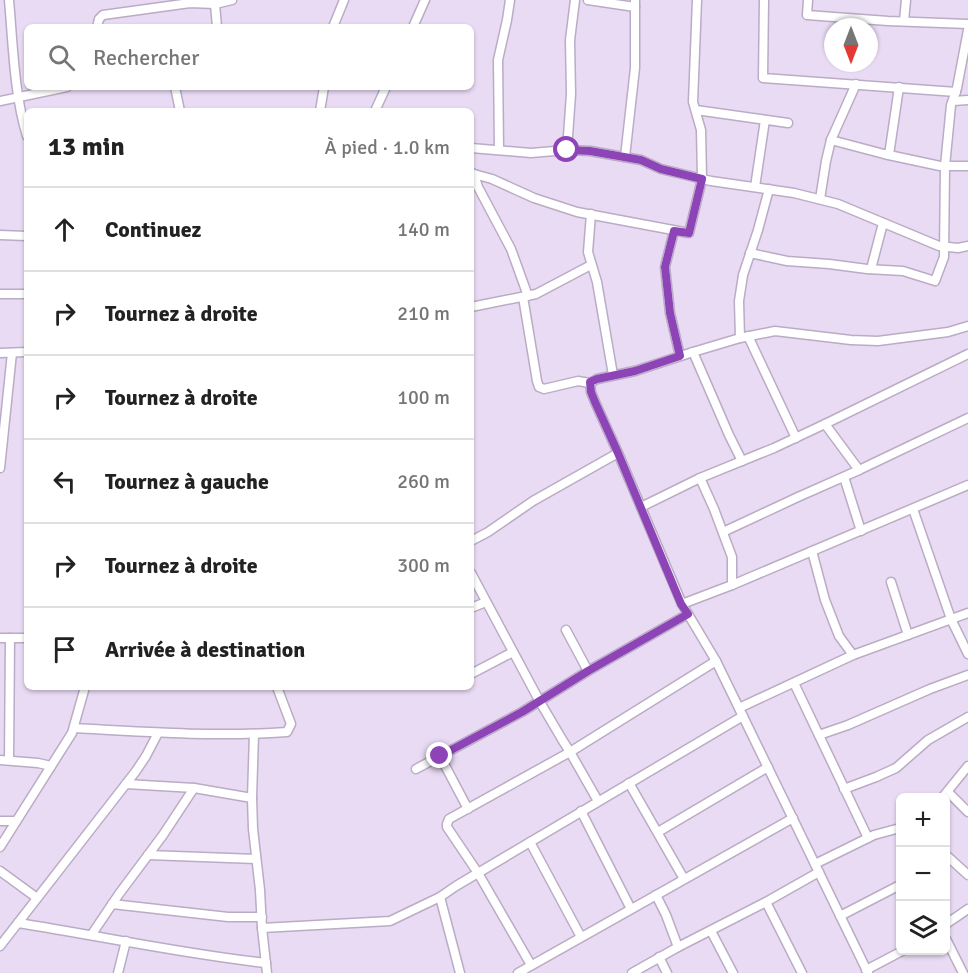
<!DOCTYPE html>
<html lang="fr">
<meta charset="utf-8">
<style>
body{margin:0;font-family:Signika,sans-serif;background:#f2f2f2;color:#222}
.controls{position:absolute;right:18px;bottom:18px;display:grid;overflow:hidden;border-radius:9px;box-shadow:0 2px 4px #0004}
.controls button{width:54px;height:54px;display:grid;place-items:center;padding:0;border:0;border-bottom:2px solid #e0e0e0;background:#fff;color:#222;font:30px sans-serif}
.compass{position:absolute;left:824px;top:18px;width:54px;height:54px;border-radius:50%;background:#fff;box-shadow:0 2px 4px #0004;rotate:180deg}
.stop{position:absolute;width:18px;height:18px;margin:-14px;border:4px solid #8d44b7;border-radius:50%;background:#fff}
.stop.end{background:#8d44b7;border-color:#fff;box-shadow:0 2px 6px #0008}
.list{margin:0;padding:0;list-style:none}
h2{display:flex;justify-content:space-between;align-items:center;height:78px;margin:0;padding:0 24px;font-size:26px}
h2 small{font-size:20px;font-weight:400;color:#767676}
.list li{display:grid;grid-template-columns:39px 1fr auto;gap:18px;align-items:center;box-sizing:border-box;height:84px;padding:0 24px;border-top:2px solid #e0e0e0}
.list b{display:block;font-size:22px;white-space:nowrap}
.list em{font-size:20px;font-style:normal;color:#767676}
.icon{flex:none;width:33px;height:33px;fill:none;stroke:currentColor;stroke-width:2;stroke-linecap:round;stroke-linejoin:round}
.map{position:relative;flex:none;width:968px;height:973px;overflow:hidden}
.search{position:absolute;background:#fff;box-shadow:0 2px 4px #0004;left:24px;top:24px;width:450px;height:66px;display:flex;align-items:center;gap:15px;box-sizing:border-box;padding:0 21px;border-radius:9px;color:#767676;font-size:22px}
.panel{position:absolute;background:#fff;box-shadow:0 2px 4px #0004;left:24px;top:108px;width:450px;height:582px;border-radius:9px}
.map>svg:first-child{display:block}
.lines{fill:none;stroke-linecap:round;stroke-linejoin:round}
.minor-casing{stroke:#baacc4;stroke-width:11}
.minor{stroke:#fff;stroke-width:8}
.route{stroke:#8d44b7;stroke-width:8}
</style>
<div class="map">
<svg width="968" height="973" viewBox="0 0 968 973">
<rect width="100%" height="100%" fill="#e9dbf4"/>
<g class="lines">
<g class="minor-casing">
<g id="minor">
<path d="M9,0C13,44 14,94 27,136"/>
<path d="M588,0L635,7"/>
<path d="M764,0L763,78L956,92"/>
<path d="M808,0L807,15L888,21L968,24"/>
<path d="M215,4L217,27"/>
<path d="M904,21L906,0"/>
<path d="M97,27L99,19L103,15L190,3L215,4L232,0"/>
<path d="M333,27L344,0"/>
<path d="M413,27L425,0"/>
<path d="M175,87L180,111"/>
<path d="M0,101L67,87"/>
<path d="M953,101L968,100"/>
<path d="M696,110L788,123"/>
<path d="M320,111L324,87"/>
<path d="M375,111L386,87"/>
<path d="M831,140L884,154L940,166H968"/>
<path d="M471,148L531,153L567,150L590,151L641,160L661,169L711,181L794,193L838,204L939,246L958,248L968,246"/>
<path d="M499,150L498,60L507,20L510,0"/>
<path d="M567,150L571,94L570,40L575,0"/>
<path d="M889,155L899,87"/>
<path d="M625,157L635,68V0"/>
<path d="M471,172L474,174L492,179L534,198L577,212L689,233L702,179L701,130L693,102L697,0"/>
<path d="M474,174L478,187L511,249L528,296"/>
<path d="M755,187L765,120"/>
<path d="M820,199L826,161L831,140L856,84"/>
<path d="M591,214L588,252L597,282L613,375"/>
<path d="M674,231L665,267L670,313L680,356"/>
<path d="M0,235L27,236"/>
<path d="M750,253L787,261L829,264L867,269L903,271L935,281L944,257L945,166L951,105L957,88L968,30"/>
<path d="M871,269L883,223"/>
<path d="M0,294H27"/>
<path d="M523,297L537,381L539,387L544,389L578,381L590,383L597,379L635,371L693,352L740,338L775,331L851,340L878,341L948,332L968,326"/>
<path d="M471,307L536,294L591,265"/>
<path d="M748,336L796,438"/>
<path d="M740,338L739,301L743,275L758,230L769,189"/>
<path d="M693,352L729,435L742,461"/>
<path d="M0,353L27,352"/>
<path d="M590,383L591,392L595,402L618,453L682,604L716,661L868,973"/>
<path d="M825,424L859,470"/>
<path d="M0,468L12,353"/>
<path d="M844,477L861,531"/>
<path d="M700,478L714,509L732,557V585"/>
<path d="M641,507L700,478L774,448L825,424L968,354"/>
<path d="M913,509L951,619L968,654"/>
<path d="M723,532L798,497L859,470L968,418"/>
<path d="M471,541L488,532L533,501L618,453"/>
<path d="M812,551L825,600L839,636L853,655"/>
<path d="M471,573L540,702L563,741L570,752L598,801"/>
<path d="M891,582L908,635"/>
<path d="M682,604L732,585L968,485"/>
<path d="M471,608L486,602"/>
<path d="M566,630L588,671"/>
<path d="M0,638H27"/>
<path d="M471,674L513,652"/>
<path d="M794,683L868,838"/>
<path d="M739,708L853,655L968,613"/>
<path d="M74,728C145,732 216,737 287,732L291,724L277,687"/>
<path d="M254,734L252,798L253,829L260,890L262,928L267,973"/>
<path d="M819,735L848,725L930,689L968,675"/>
<path d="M440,756L468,809"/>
<path d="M0,760L38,763L51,766"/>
<path d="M9,760L10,638"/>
<path d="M416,769L522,712L588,671L688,614"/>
<path d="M629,783L684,879"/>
<path d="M126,784L194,788L252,798"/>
<path d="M844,789L876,777L896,768L928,740L968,717"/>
<path d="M948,792L968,812"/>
<path d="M942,798L968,766"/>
<path d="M581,811L631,909"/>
<path d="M0,821H16"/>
<path d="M658,832L768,767"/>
<path d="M530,842L581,937"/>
<path d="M0,847L72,733L85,687"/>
<path d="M148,855L256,859"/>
<path d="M946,855L968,875"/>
<path d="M815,864L874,835L900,828"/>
<path d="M0,871L37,898"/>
<path d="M656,895L666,915L678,947"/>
<path d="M440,897L460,973"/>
<path d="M766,902L802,973"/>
<path d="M112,904L228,917H262"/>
<path d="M840,916L900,885"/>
<path d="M18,923C101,936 183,954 266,963"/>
<path d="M946,924L968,909"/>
<path d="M262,928L390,921L440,897L456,886L743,716"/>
<path d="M711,931L733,973"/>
<path d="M92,934L119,894L163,835L194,788"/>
<path d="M946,939L963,973"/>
<path d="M0,946L136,771L146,756L158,733"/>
<path d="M659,957L667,973"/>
<path d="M531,965L478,873L447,827V824L449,819L570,752L716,661"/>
<path d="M866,970L904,950"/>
<path d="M118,973L126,941"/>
<path d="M518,973L793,818"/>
<path d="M632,973L678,947L766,902L819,872"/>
</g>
</g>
<use href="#minor" class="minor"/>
</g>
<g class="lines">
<path class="route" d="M440,756L522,712L588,671L688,614L681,604L618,453L595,402L591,392L590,382L597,379L635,371L680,356L670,313L665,267L674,231L689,233L702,179L661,169L641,160L590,151L567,150"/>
</g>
</svg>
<div class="controls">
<button>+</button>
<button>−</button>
<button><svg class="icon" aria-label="layers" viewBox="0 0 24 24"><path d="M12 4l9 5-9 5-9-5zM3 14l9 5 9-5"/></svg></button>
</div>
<svg class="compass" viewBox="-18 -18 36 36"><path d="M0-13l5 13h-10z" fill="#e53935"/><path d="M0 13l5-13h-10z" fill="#767676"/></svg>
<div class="stop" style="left:567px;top:150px"></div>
<div class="stop end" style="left:440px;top:756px"></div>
<div class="search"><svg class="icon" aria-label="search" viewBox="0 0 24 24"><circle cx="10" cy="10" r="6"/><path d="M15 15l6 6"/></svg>Rechercher</div>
<section class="panel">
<h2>13 min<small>À pied · 1.0 km</small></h2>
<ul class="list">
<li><svg class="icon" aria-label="ahead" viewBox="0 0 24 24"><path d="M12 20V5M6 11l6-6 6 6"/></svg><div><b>Continuez</b></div><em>140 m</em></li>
<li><svg class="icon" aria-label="right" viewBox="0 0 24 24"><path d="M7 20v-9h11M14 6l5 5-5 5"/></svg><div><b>Tournez à droite</b></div><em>210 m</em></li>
<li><svg class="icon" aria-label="right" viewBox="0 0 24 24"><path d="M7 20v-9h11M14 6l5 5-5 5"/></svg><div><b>Tournez à droite</b></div><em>100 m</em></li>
<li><svg class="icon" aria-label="left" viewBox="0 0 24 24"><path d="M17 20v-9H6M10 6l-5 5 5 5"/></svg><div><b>Tournez à gauche</b></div><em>260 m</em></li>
<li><svg class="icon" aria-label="right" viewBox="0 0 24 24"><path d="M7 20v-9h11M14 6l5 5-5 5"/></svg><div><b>Tournez à droite</b></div><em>300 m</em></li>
<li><svg class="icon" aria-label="arrive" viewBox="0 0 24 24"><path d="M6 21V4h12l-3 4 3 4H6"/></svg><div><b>Arrivée à destination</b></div></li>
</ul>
</section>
</div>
